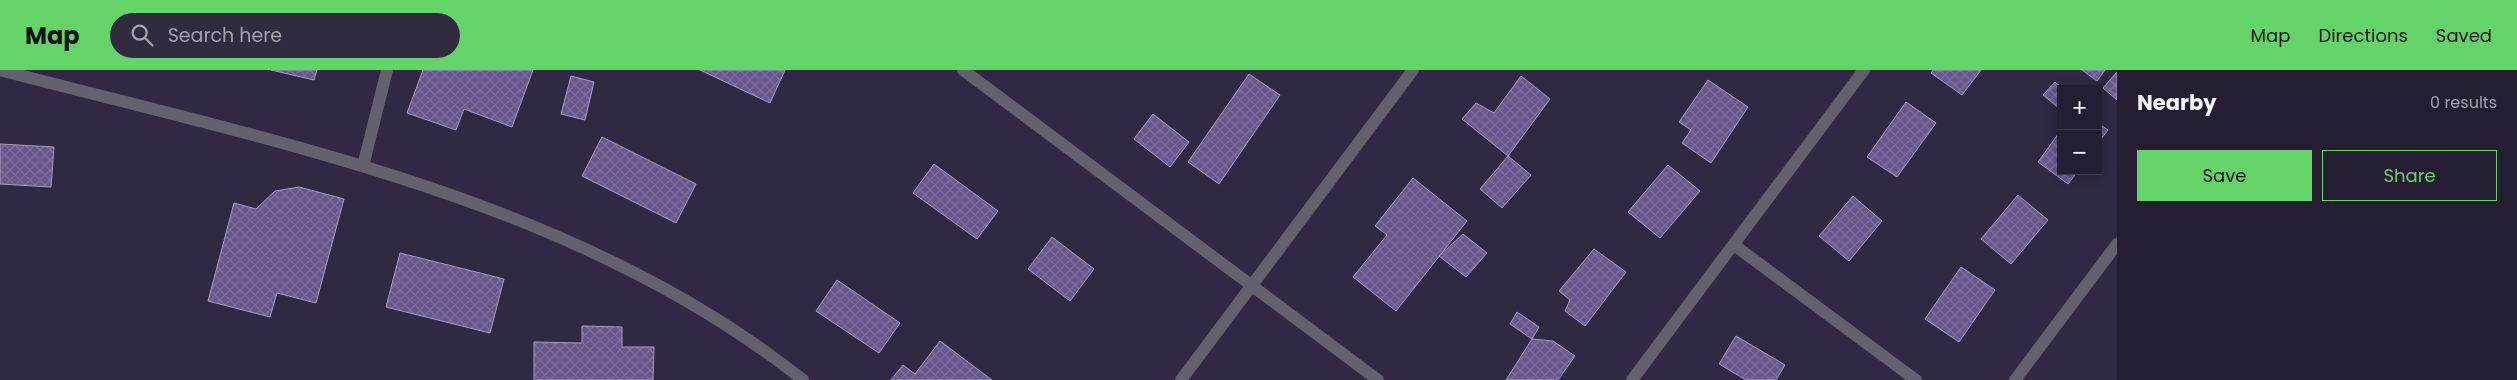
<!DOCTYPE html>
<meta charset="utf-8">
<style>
body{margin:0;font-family:Poppins,sans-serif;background:#312b3f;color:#f1f3f6}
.controls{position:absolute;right:15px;top:15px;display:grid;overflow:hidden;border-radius:0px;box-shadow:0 2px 12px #0003}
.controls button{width:45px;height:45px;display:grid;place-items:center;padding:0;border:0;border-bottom:1px solid #423c4e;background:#251e33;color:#f1f3f6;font:25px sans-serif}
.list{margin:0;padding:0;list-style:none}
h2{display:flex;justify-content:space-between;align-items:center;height:65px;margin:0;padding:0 20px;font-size:21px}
h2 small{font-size:16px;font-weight:400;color:#a3a2ac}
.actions{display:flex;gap:10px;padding:15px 20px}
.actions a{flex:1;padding:11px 0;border:1px solid #64d468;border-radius:0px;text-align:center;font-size:18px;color:#64d468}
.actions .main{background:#64d468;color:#111}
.icon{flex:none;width:28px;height:28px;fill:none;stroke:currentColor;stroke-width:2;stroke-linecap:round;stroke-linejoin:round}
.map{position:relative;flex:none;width:2117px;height:310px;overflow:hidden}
header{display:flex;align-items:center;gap:30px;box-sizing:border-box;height:70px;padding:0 25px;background:#64d468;color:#111}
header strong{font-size:24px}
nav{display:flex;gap:28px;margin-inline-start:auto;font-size:18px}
.search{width:350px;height:45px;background:#312b3f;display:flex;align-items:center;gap:12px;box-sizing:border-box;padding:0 18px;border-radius:28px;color:#a3a2ac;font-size:19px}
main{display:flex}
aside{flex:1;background:#251e33}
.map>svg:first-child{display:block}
.building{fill:url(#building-cross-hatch);stroke:#a69dbf}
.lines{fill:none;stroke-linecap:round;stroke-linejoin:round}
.minor{stroke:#64616f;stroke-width:12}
</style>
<header>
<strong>Map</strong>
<div class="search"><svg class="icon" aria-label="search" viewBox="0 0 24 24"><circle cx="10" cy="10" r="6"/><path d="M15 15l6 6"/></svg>Search here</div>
<nav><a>Map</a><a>Directions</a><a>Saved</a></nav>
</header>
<main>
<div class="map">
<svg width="2117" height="310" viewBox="0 0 2117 310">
<defs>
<pattern id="building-cross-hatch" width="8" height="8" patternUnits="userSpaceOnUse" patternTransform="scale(1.25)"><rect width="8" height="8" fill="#68578c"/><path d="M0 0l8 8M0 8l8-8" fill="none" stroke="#7d6f9c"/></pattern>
</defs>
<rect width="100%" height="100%" fill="#312844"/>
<g class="building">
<path d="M271,0H317L314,10Z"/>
<path d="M423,0H533L512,57L464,39L456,60L407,43Z"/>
<path d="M700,0H785L770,33Z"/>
<path d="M1933,0H1981L1962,25L1931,3Z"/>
<path d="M2082,0H2105L2097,11Z"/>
<path d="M2117,2V30L2103,18Z"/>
<path d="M1249,4L1280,25L1219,114L1188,92Z"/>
<path d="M571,6L594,12L585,50L561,44Z"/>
<path d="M1521,6L1550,29L1508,86L1462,49L1476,33L1494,43Z"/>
<path d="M1708,10L1748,37L1711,93L1682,73L1691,60L1679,52Z"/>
<path d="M2055,12L2063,19H2061L2060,39L2043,25Z"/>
<path d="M1906,32L1936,53L1897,107L1867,87Z"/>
<path d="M1153,44L1189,72L1170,97L1134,69Z"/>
<path d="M2098,53L2108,60L2098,73Z"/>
<path d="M2061,60V101H2078L2068,114L2038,92Z"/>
<path d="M602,67L696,114L676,153L582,106Z"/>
<path d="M0,74L54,77L51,117L0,114Z"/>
<path d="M1508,86L1531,105L1502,138L1480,119Z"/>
<path d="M934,94L998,141L977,169L913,123Z"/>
<path d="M1668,95L1700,121L1660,168L1628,142Z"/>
<path d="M1413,108L1467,151L1396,241L1353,207L1387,165L1375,156Z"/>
<path d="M299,117L344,129L316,233L277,223L270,247L208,231L234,133L256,139L275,121Z"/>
<path d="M2018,125L2048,150L2011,194L1981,169Z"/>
<path d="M1853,126L1882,151L1849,191L1819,166Z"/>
<path d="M1463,164L1487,183L1466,207L1439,186Z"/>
<path d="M1052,167L1094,199L1070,231L1028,199Z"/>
<path d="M1594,179L1626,202L1585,256L1565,241L1570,230L1559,221Z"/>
<path d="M400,183L504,209L490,263L386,237Z"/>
<path d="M1961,197L1995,220L1959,272L1925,249Z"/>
<path d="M837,210L900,253L879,283L816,241Z"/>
<path d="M1517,242L1539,257L1532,269L1510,254Z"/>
<path d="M582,256L622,257V277H654L653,310H534V272L582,273Z"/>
<path d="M1736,266L1785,295L1776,310H1746L1719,294Z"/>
<path d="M1532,269L1553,271L1575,286L1558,310H1506Z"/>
<path d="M940,271L992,310H891L903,295L915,304Z"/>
</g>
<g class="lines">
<g class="minor">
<path d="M0,0C274,72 576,129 803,310"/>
<path d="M963,0L1378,310"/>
<path d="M363,96L387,0"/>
<path d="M1734,175L1916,310"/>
<path d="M1181,310L1413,0"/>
<path d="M1632,310L1864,0"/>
<path d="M2015,310L2117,174"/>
</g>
</g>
</svg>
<div class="controls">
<button>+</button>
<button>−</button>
</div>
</div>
<aside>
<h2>Nearby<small>0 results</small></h2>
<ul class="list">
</ul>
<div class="actions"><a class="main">Save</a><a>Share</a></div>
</aside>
</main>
